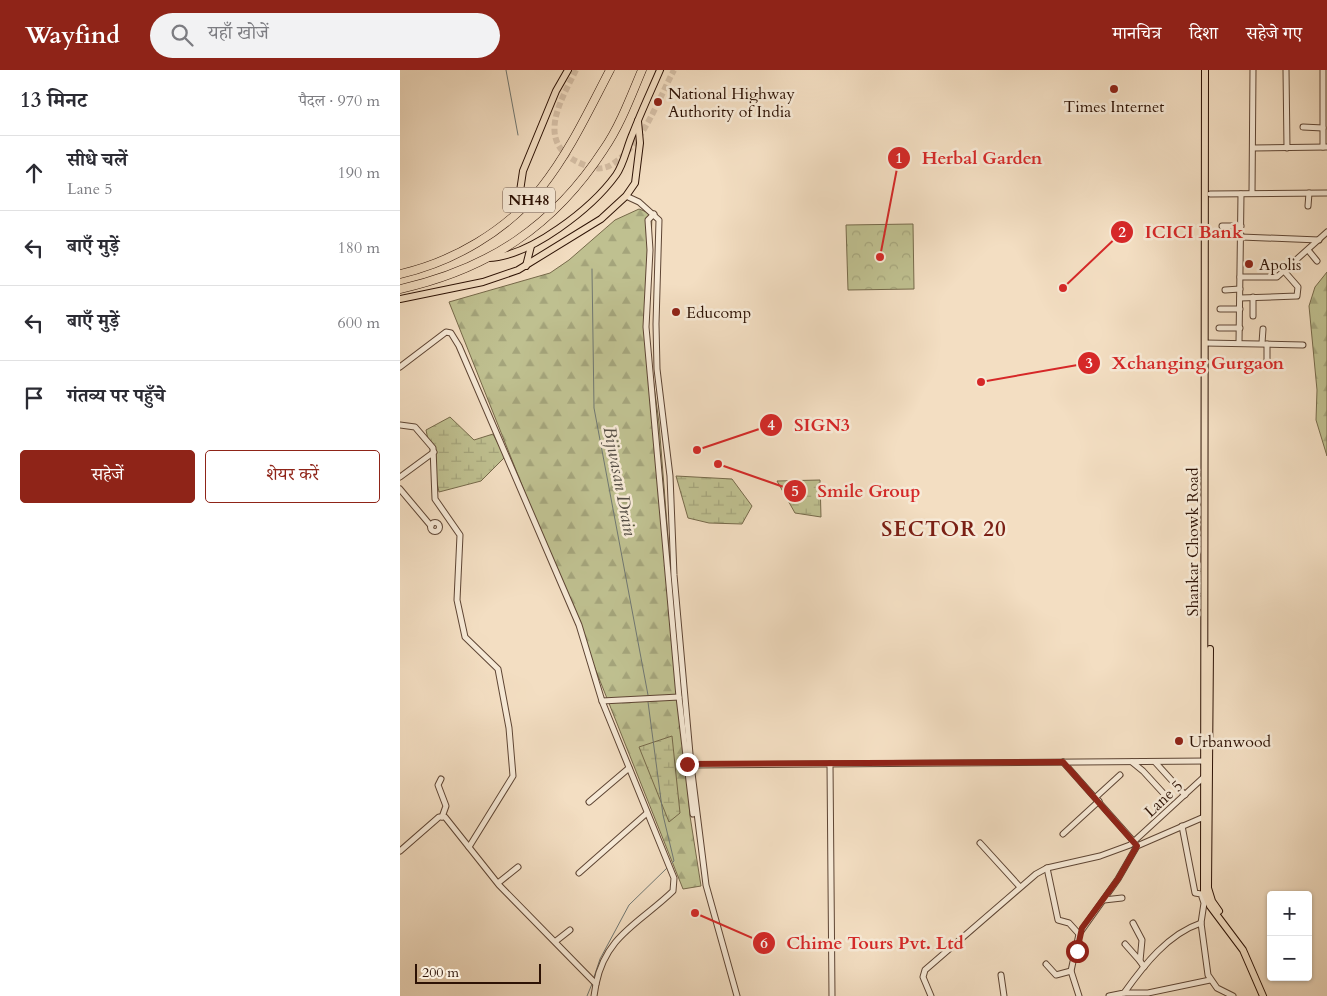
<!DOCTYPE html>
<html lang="hi">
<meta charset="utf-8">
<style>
body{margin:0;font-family:Cardo,"Noto Serif Devanagari",serif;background:#f2f2f3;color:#2b2b33}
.controls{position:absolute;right:15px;bottom:15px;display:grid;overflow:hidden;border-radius:5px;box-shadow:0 1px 4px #0004}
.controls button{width:45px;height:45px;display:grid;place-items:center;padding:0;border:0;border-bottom:1px solid #e1e1e2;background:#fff;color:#2b2b33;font:25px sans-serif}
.scale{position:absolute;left:15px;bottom:12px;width:126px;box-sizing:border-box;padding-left:5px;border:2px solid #2d1205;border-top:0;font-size:14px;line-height:18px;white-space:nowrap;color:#2d1205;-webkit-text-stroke:4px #f7ead7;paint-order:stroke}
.stop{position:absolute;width:15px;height:15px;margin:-11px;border:4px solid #8f2418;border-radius:50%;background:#fff}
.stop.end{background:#8f2418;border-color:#fff;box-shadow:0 1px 5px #0008}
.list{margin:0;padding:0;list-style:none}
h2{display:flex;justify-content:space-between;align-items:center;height:65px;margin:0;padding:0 20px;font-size:21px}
h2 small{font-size:16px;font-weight:400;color:#7c7c81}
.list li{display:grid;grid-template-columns:32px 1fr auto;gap:15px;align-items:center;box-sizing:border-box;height:75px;padding:0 20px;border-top:1px solid #e1e1e2}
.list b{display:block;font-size:19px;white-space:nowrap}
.list p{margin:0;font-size:16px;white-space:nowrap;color:#7c7c81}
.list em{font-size:16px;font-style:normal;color:#7c7c81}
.actions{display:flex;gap:10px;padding:15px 20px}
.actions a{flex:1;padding:11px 0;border:1px solid #8f2418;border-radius:5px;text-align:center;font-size:18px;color:#8f2418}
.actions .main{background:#8f2418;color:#fff}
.icon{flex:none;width:28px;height:28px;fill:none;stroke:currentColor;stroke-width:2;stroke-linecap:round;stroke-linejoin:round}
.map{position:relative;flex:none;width:927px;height:926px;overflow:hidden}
header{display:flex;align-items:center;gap:30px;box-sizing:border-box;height:70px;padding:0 25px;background:#8f2418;color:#fff}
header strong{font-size:24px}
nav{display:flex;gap:28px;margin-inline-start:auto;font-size:18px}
.search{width:350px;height:45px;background:#f2f2f3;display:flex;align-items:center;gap:12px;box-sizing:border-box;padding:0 18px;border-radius:28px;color:#7c7c81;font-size:19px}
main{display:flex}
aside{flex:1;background:#fff}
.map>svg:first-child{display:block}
.forest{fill:url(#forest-firs);stroke:#76694a}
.wetland{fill:url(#wetland-marsh);stroke:#76694a}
.park{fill:url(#park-crowns);stroke:#76694a}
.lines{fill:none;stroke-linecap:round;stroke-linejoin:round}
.stream{stroke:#707772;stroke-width:1}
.major-tunnel{stroke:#d5bfa6;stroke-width:6;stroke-dasharray:6 3;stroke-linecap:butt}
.minor-casing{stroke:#5e4534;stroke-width:7}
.major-casing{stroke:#2d1205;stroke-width:8}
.highway-casing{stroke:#2d1205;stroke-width:9}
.minor{stroke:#f7ead7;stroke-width:5}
.major{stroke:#f3dec2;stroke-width:6}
.highway{stroke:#f3dec2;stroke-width:8}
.route{stroke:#8f2418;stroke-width:6}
.poi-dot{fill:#8f2418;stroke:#f7ead7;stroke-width:2}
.labels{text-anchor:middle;stroke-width:5;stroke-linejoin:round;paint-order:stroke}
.shield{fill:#f7ead7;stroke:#6a5344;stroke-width:1}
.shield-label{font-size:15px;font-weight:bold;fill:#2d1205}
.poi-label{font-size:16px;fill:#2d1205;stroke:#f7ead7;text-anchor:start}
.street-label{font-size:16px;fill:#2d1205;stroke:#f7ead7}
.water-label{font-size:18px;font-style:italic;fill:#544d44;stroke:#f7ead7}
.district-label{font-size:21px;font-weight:bold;letter-spacing:1px;fill:#7a1f14;stroke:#f7ead7}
.leader{fill:none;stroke:#d62828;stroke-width:2}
.callout-dot{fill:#d62828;stroke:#f7ead7;stroke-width:2}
.mark-label{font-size:15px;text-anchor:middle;font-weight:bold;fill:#fff}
.callout-label{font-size:18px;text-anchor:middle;font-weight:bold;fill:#d62828;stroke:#f7ead7;stroke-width:5;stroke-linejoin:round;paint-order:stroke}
</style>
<header>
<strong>Wayfind</strong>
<div class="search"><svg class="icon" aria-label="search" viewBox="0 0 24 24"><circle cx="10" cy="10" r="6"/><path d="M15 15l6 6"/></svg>यहाँ खोजें</div>
<nav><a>मानचित्र</a><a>दिशा</a><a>सहेजे गए</a></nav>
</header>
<main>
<aside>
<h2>13 मिनट<small>पैदल · 970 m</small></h2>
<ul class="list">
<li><svg class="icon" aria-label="ahead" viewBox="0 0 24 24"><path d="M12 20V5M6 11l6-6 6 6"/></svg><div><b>सीधे चलें</b><p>Lane 5</p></div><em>190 m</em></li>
<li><svg class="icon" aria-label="left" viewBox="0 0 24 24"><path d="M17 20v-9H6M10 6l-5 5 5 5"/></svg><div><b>बाएँ मुड़ें</b></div><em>180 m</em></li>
<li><svg class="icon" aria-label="left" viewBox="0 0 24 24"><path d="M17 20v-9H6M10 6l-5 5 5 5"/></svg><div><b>बाएँ मुड़ें</b></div><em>600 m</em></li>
<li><svg class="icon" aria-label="arrive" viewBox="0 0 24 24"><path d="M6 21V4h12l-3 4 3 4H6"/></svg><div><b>गंतव्य पर पहुँचे</b></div></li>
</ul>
<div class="actions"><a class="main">सहेजें</a><a>शेयर करें</a></div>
</aside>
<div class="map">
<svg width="927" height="926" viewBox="0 0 927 926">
<defs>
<pattern id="forest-firs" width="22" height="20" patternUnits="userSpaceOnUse" patternTransform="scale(1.25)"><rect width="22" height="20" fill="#bfc090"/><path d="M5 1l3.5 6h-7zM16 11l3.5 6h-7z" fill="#a4a47b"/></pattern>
<pattern id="wetland-marsh" width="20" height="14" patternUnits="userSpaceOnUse" patternTransform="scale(1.25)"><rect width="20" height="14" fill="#bfc090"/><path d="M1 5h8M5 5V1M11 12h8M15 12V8" fill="none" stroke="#a4a47b"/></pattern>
<pattern id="park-crowns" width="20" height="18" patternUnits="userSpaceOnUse" patternTransform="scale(1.25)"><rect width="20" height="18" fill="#bfc090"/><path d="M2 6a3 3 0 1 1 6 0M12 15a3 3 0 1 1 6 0" fill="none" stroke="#a4a47b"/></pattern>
</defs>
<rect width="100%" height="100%" fill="#f3dec2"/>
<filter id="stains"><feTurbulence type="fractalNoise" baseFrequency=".004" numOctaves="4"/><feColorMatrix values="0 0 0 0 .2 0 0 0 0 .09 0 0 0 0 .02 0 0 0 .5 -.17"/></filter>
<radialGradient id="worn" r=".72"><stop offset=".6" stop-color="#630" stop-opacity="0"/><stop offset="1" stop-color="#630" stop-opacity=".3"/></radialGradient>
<g class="forest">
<path d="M239,139L252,144L248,271L259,353L290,746L301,816L283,819L49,232L150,203L169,190L215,150Z"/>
<path d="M927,202V386L916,350L917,320L909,236L915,217Z"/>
</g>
<g class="wetland">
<path d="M50,347L74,370L93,364L105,387L81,411L39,422L26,360Z"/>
<path d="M276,406L332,409L352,436L342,454L309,453L288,448Z"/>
<path d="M420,410L421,447L395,443L377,411Z"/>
<path d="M272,666L280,743L269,752L239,677Z"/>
</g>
<path class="park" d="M513,154L514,219L448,220L446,155Z"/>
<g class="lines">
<g class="stream">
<path d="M106,0L118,65"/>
<path d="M192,199L194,338L248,625"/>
<path d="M248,632L263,745L274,791L272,793"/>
<path d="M194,907L200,889L229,835L267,798"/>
<path d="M187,926L192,914"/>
</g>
<path class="major-tunnel" d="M176,0C160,32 134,74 182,94C191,98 201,101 211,95C243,75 257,32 274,0"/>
<g class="minor-casing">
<g id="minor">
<path d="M886,0L887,78"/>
<path d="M903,57L923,58"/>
<path d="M923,77V0"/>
<path d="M853,78L927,77"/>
<path d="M852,123L853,0"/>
<path d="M810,124L927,123"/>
<path d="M226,126L239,132L259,150L256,254L257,299L270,406L274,505L291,695L306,815L337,926"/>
<path d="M908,136L909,123"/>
<path d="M254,144L248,150L250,180L246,257L279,627L293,744"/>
<path d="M822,156H841"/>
<path d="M823,166L841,165"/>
<path d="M841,167L919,170"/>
<path d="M908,180L917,191"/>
<path d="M840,207H877L927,162"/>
<path d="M825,220L840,219"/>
<path d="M853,227V246"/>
<path d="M840,228L897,226L898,217L884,201"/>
<path d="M820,239H840"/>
<path d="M819,258H840"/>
<path d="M805,273L903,275"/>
<path d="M839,273L841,124"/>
<path d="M862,273L863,259"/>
<path d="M867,274V293"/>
<path d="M0,297L46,262L51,263L59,276L179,555L202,631L274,808L273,821C240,853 206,865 196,914"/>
<path d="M0,355L15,357L33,378L35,429L60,465L57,530L65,567L98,599L109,658L113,706L69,777"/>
<path d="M0,407L34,382"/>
<path d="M0,419L31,456"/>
<circle cx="35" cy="457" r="4.5"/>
<path d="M202,631L279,627"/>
<path d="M663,692L735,773"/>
<path d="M732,692L743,701L765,725"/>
<path d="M755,692L785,725"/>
<path d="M430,694L432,926"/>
<path d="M288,695L807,691"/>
<path d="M41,709L38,715L46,736L42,747"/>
<path d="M696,727L720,705"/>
<path d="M189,732L229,698"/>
<path d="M782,756L795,823L801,824L804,833L801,853L808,905L817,918L833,926"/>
<path d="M663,764L699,731"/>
<path d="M580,773L620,817"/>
<path d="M0,781L39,747H45L99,815L196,914L194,926"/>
<path d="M647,798L658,850L669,853L679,864"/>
<path d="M179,803L247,743"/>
<path d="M98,813L118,797"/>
<path d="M704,830L722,828"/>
<path d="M733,853L742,870L740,891L744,897"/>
<path d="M156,871L170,860"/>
<path d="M725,874L740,891"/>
<path d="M646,894L656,905L671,901"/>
<path d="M601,905L604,926"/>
<path d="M724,923H748L810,910"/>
<path d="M531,926L523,907L525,900L636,804L647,798L700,786L730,775L805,706"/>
<path d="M679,926L671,901L679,864L718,809L737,776L804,747"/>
<path d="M709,926L724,923C744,895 768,864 801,853"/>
</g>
</g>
<g class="major-casing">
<g id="major">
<path d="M805,0L804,822L810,836L843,880L863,926"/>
<path d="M117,141L123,101L156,21L168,0"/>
<path d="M88,188C130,187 192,138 216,105C224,94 227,76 233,63C241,42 251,21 260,0"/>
<path d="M126,196L131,176"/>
<path d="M0,229L83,212L118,200L201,149L226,126L235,113L240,73L238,51"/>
<path d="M810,579L808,818L812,831L819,841"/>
</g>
</g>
<g class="highway-casing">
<g id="highway">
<path d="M0,204C53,192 106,161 141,118C169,83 189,40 210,0"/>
<path d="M0,219C89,199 154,156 204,79C220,56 231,26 242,0"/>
</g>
</g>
<use href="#minor" class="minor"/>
<use href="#major" class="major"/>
<use href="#highway" class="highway"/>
</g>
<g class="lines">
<path class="route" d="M287,694L663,692L737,776L718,809L682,858L677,881"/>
</g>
<g class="poi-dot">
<circle cx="714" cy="19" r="5"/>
<circle cx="258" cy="32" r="5"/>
<circle cx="849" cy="194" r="5"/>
<circle cx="276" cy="242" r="5"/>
<circle cx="779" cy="671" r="5"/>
</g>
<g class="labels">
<rect class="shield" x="103" y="117.5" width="52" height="25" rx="4"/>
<g class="shield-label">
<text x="129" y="135">NH48</text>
</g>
<g class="poi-label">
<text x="268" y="29">National Highway<tspan x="268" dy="18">Authority of India</tspan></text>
<text x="714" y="42" text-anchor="middle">Times Internet</text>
<text x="859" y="200">Apolis</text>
<text x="286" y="248">Educomp</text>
<text x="789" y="677">Urbanwood</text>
</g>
<g class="street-label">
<text transform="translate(792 472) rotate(-90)" y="6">Shankar Chowk Road</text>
<text transform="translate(763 728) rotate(-43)" y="6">Lane 5</text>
</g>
<g class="water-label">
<text transform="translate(220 411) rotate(79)" y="6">Bijwasan Drain</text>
</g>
<g class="district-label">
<text x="544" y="466">SECTOR 20</text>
</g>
</g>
<path class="leader" d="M480 187L499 88M663 218L722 162M581 312L689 293M297 380L371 355M318 394L395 421M295 843L364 873"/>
<g class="callout-dot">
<circle cx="480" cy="187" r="5"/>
<circle cx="663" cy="218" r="5"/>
<circle cx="581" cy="312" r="5"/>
<circle cx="297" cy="380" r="5"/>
<circle cx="318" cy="394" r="5"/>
<circle cx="295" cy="843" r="5"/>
<circle cx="499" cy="88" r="12"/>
<circle cx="722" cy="162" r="12"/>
<circle cx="689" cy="293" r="12"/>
<circle cx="371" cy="355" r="12"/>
<circle cx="395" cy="421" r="12"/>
<circle cx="364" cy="873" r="12"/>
</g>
<g class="mark-label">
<text x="499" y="93">1</text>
<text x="722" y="167">2</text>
<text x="689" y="298">3</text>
<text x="371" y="360">4</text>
<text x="395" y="426">5</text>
<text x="364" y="878">6</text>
</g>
<g class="callout-label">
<text x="582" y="94">Herbal Garden</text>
<text x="794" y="168">ICICI Bank</text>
<text x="798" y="299">Xchanging Gurgaon</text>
<text x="422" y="361">SIGN3</text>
<text x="469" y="427">Smile Group</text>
<text x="475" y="879">Chime Tours Pvt. Ltd</text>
</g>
<rect width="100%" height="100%" filter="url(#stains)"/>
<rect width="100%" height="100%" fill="url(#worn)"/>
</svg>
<div class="controls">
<button>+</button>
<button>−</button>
</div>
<div class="scale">200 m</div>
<div class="stop" style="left:677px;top:881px"></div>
<div class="stop end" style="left:287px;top:694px"></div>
</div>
</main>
